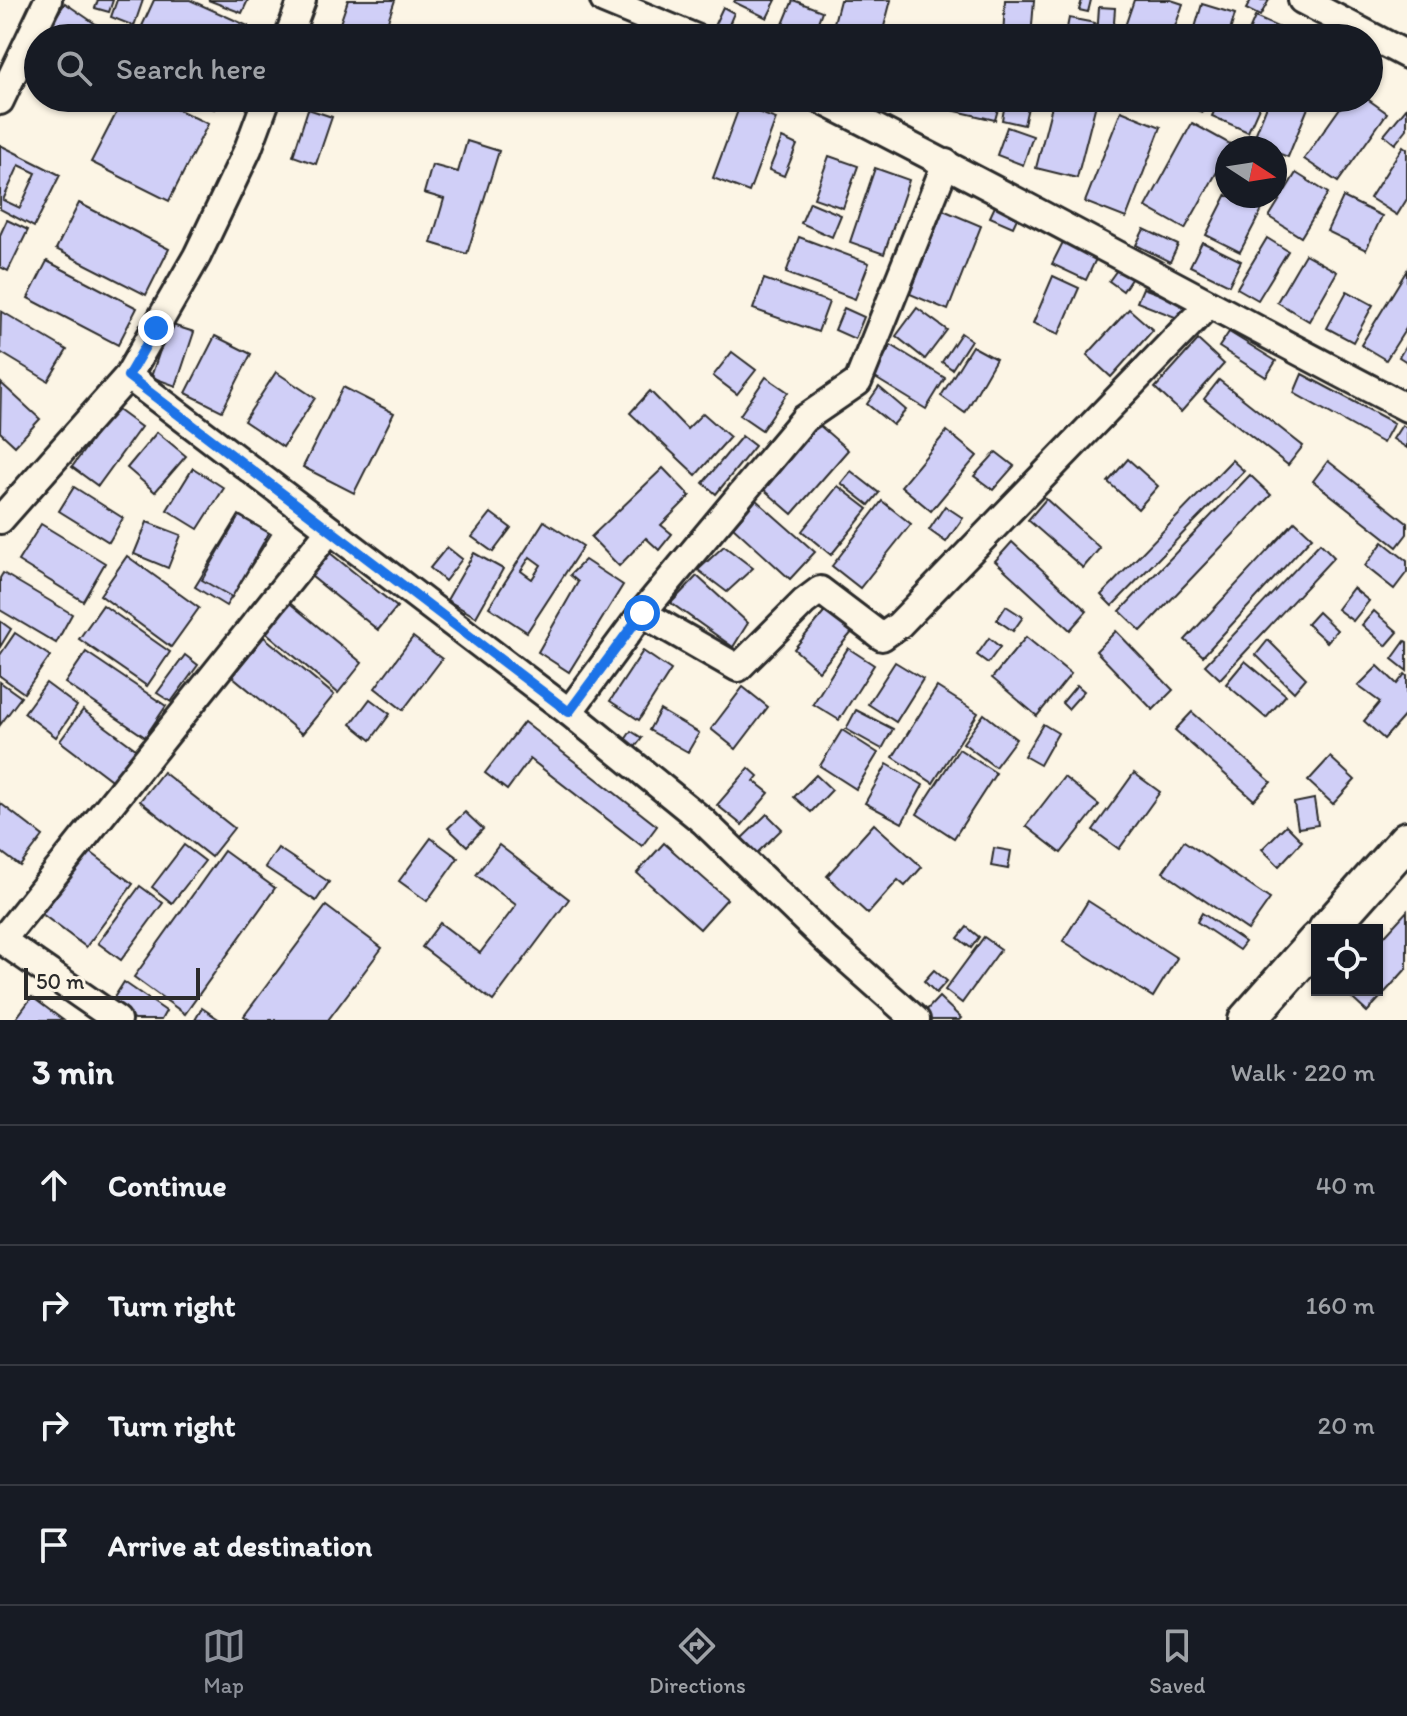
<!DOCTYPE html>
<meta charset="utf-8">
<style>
body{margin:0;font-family:Itim,sans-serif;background:#20242c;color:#f1f3f6}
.controls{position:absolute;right:24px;bottom:24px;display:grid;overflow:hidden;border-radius:0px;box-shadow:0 2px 6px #0004}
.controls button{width:72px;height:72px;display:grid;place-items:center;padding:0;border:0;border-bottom:2px solid #363941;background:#171b24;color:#f1f3f6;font:40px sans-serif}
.compass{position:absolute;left:1215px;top:136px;width:72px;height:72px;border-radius:50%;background:#171b24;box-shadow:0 2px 6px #0004;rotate:102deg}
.scale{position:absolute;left:24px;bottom:20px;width:176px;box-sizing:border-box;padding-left:8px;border:4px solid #2b2b2b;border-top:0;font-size:22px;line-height:28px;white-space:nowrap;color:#2b2b2b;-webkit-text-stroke:6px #fcf5e5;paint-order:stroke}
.stop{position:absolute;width:24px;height:24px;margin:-18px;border:6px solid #1a73e8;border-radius:50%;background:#fff}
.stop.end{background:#1a73e8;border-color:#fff;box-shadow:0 2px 8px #0008}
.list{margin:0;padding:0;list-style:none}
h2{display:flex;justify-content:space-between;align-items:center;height:104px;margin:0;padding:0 32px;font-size:34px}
h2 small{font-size:26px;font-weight:400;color:#9ea1a6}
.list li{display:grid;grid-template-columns:52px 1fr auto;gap:24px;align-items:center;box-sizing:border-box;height:120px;padding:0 32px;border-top:2px solid #363941}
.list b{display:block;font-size:30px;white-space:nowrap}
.list em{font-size:26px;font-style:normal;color:#9ea1a6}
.icon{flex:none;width:44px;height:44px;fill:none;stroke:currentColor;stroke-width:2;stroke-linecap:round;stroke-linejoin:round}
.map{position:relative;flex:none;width:1407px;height:1020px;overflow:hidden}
.search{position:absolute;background:#171b24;box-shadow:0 2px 6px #0004;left:24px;right:24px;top:24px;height:88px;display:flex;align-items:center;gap:20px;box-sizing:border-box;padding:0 28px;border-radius:44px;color:#9ea1a6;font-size:30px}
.sheet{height:584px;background:#171b24}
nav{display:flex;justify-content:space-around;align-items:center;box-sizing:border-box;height:112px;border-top:2px solid #363941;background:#171b24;font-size:22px;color:#9ea1a6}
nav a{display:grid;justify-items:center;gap:4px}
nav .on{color:#8c9099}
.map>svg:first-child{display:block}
.building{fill:#d0cff7;stroke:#2b2b2b;stroke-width:2;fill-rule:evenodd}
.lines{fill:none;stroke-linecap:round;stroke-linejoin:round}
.minor-casing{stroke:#2b2b2b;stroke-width:32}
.secondary-casing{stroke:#2b2b2b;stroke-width:42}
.minor{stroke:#fcf5e5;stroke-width:26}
.secondary{stroke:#fcf5e5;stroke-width:36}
.route{stroke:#1a73e8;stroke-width:10}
</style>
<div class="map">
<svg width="1407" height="1020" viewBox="0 0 1407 1020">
<rect width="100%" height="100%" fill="#fcf5e5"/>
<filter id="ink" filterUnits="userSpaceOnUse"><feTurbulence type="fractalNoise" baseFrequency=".0125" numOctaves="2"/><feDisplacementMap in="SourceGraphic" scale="16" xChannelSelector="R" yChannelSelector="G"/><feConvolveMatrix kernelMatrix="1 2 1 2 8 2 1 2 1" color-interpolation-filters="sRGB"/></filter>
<g filter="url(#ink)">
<g class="building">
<path d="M98,0H113L109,12L95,8Z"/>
<path d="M117,0H143L134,26L111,17Z"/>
<path d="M154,0H190L248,26L243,38H170L142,26Z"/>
<path d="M208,0H248L242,13Z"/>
<path d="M348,0H395L382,38H335Z"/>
<path d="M735,0H776L767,18L734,2Z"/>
<path d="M793,0L822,11L812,38H789L779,34Z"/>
<path d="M840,0H891L881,38H830Z"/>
<path d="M1005,0H1034L1031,38H1003Z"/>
<path d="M1082,0H1091L1088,12L1079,10Z"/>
<path d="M1134,0H1171L1183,4L1171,38H1121Z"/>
<path d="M1251,0H1269L1260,16L1246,9Z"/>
<path d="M65,3L116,38H42Z"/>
<path d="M1202,4L1235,14L1228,38H1192Z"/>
<path d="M723,7L734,13L726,32L714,26Z"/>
<path d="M1099,7L1115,8L1113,38H1097Z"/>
<path d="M1255,17L1291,33L1289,38H1246Z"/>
<path d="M1069,18L1095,23L1092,38H1065Z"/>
<path d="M124,98H155L208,124L169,201L91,162Z"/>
<path d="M189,98H218L214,109Z"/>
<path d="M918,98H1001L995,120L917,102Z"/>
<path d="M1006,98H1030L1024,125L1002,120Z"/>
<path d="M1054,98H1072L1096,104L1077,178L1036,168Z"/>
<path d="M1167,98H1206L1202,112L1167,100Z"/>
<path d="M1220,98H1263L1248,132L1212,116Z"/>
<path d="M1270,98H1312L1288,157L1275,152V148H1265L1252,143Z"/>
<path d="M1347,98H1366L1387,113L1338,182L1304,159Z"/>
<path d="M740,105L776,119L749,192L713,178Z"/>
<path d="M1407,107V129L1395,144L1384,135Z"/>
<path d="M308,109L332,117L316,164L293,156Z"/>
<path d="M1121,111L1161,127L1126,218L1085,202Z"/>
<path d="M1192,123L1232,145L1227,148V154L1185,229L1146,207Z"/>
<path d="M1007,127L1033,136L1023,165L997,155Z"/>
<path d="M782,138L797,145L784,176L769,170Z"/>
<path d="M467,141L499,151L467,254L431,243L444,199L424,193L432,165L458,172Z"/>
<path d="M0,145L60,175L34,227L0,209ZM19,165L36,173L20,208L3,200Z"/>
<path d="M1403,146L1407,149V199L1397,215L1370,198Z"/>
<path d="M829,156L858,166L843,208L814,198Z"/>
<path d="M875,168L909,180L884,254L850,242Z"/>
<path d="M1296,173L1328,193L1301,237L1269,217Z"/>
<path d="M1227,194V196H1269L1240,252L1206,235Z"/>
<path d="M1343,197L1382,216L1366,250L1327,231Z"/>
<path d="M810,202L841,215L832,237L801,223Z"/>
<path d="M79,203L169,249L146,295L56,249Z"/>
<path d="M996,204L1019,214L1013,227L990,217Z"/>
<path d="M943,210L981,226L948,310L910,294Z"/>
<path d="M7,220L28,230L8,271L0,267V235Z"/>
<path d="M1144,229L1178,245L1170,262L1136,245Z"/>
<path d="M799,237L869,263L855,299L786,273Z"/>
<path d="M1267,238L1288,251L1258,300L1237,288Z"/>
<path d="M1063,242L1096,259L1086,280L1052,264Z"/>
<path d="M1202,242L1241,261L1229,285L1190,266Z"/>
<path d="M1305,254L1337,272L1309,321L1277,302Z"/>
<path d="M47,261L137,308L118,345L28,298Z"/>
<path d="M1119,267L1133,276L1123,291L1109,281Z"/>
<path d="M1407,270V327L1386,360L1361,345Z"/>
<path d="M1053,276L1079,288L1059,334L1033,323Z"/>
<path d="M764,279L829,302L818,332L753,309Z"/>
<path d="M1143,288L1186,304L1180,319L1137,302Z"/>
<path d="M1347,291L1373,305L1353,342L1327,328Z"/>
<path d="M844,308L864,317L855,339L835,330Z"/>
<path d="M917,308L947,330L925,359L896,336Z"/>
<path d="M1129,309L1153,330L1111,377L1087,355Z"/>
<path d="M1,311L67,350L48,381L0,352Z"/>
<path d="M169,324L194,332L176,386L151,377Z"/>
<path d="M1229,332L1276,361L1266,377L1219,347Z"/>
<path d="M961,333L971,340L952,369L942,362Z"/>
<path d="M215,336L251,354L222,411L186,393Z"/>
<path d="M1198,340L1224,364L1181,412L1155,388Z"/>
<path d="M1407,344V362L1399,357Z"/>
<path d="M891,345L945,378L926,409L872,376Z"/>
<path d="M972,346L996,359L965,413L941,396Z"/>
<path d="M732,352L756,370L737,394L713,376Z"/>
<path d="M276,372L315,398L283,447L244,421Z"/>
<path d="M1302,374L1394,423L1383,443L1294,393Z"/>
<path d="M766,377L788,392L762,430L740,415Z"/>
<path d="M1219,380L1303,446L1288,465L1204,399Z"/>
<path d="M1,383L40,419L15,446L0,432Z"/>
<path d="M343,387L394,413L354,493L303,467Z"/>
<path d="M879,387L906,410L893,425L867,404Z"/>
<path d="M650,391L687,429L703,413L730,437L696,475L630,413Z"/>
<path d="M115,408L141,427L98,486L72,467Z"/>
<path d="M818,424L848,450L792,514L762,488Z"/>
<path d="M1402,425L1407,428V448L1393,439Z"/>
<path d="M947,431L977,456L931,511L901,486Z"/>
<path d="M157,432L186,456L155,492L127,468Z"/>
<path d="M742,436L755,446L716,494L703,483Z"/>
<path d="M996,452L1014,466L993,490L974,476Z"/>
<path d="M1128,459L1158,486L1138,509L1108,482Z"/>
<path d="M1232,460L1244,471L1112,606L1101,595Z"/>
<path d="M1328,461L1407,523V534L1397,547L1313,481Z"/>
<path d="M193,468L224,488L198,529L167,510Z"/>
<path d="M663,468L690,496L661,525L672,534L659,550L646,538L619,566L591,537Z"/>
<path d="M851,471L879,493L869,505L841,483Z"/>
<path d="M1250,475L1271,495L1141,631L1120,611Z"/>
<path d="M838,486L868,509L831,555L802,531Z"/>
<path d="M74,487L123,518L109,542L59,511Z"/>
<path d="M1046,499L1100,548L1083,568L1028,520Z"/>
<path d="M756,500L815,552L790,579L733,527Z"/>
<path d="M882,501L911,524L860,588L832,566Z"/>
<path d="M945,506L963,518L946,542L929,530Z"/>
<path d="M491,513L511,528L493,552L472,537Z"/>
<path d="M239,515L271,534L226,606L195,587Z"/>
<path d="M239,516L269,533L232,597L202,580Z"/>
<path d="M544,521L583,546L527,632L489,607ZM530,557L541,565L532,579L521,571Z"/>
<path d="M1295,521L1312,537L1203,656L1185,640Z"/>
<path d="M147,522L181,535L168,568L134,554Z"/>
<path d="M41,524L105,563L83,601L18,561Z"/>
<path d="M1012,542L1087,611L1070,630L995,561Z"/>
<path d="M1383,542L1407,561V572L1394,589L1365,566Z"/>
<path d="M1320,543L1334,557L1220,679L1205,665Z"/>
<path d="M724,546L753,568L727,592L698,570Z"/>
<path d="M447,547L462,559L445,581L430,568Z"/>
<path d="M330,553L397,607L378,630L311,576Z"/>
<path d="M474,553L503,569L476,617L447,600Z"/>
<path d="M127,556L199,608L171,647L100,595Z"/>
<path d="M585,560L623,585L569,672L538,652L578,582L570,575Z"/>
<path d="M3,573L72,614L56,643L0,610V578Z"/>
<path d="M697,576L748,623L733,647L671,603Z"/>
<path d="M1353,588L1369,601L1353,621L1337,609Z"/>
<path d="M286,600L362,663L338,693L262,629Z"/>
<path d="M103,605L170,652L147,686L79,639Z"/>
<path d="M1006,606L1023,617L1013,631L997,620Z"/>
<path d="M827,609L853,631L819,671L794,649Z"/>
<path d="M1374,611L1398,632L1386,646L1362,625Z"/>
<path d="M1318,612L1337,630L1327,642L1307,624Z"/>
<path d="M0,621L11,629L0,647Z"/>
<path d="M1116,631L1173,690L1153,710L1096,651Z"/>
<path d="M15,633L50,656L24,693L0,676V655Z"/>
<path d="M264,637L334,695L302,734L232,676Z"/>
<path d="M413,637L442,659L403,710L375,688Z"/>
<path d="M1026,637L1071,674L1037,716L992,678Z"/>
<path d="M989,638L1000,647L988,663L977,655Z"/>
<path d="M1268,640L1306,678L1294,692L1256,655Z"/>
<path d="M1405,641L1407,642V671L1392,659Z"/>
<path d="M848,648L874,665L839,720L813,704Z"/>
<path d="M643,651L671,670L639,720L610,701Z"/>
<path d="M86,652L166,706L145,737L65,683Z"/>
<path d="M185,655L198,665L171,702L157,693Z"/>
<path d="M1245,661L1286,695L1266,718L1226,684Z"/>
<path d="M895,662L923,679L896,722L868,704Z"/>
<path d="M1378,666L1397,684L1405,674L1407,676V713L1384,739L1364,721L1380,702L1358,686Z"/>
<path d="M0,682L21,697L0,725Z"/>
<path d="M46,683L77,706L56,737L24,713Z"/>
<path d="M1077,685L1084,691L1068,709L1062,703Z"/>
<path d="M743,687L768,707L736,749L711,729Z"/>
<path d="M937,687L978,713L933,783L893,757Z"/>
<path d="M370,699L390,714L371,740L351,724Z"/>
<path d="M83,710L137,750L114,782L60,741Z"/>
<path d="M660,710L699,733L688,752L649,730Z"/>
<path d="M856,710L893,729L882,749L846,729Z"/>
<path d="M1192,712L1271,782L1254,800L1175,730Z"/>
<path d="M984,714L1016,739L995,767L963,743Z"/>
<path d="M524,722L657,826L642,846L530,759L507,790L485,773Z"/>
<path d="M1043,724L1058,733L1040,765L1024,756Z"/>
<path d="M842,730L878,753L856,789L820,766Z"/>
<path d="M631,731L642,738L633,750L623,743Z"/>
<path d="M959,749L996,773L954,838L917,814Z"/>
<path d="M1330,757L1355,780L1333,804L1308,781Z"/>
<path d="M887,764L923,785L902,823L865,803Z"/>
<path d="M749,768L758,776L754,781L769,793L742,825L717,805Z"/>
<path d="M163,772L234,828L211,857L140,801Z"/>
<path d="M1134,773L1160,792L1119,849L1093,830Z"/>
<path d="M816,775L832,790L811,812L794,797Z"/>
<path d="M1064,777L1099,805L1061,853L1026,826Z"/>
<path d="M1314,799L1318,825L1298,828L1294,803Z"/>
<path d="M0,803L43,836L20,866L0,851Z"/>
<path d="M465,812L483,829L467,846L448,828Z"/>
<path d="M767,814L782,829L756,854L741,839Z"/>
<path d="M874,824L922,867L905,886L898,880L868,914L827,876Z"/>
<path d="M1286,825L1302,841L1279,866L1262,849Z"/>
<path d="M431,838L458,858L427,901L399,881Z"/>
<path d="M1184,841L1270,899L1248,930L1163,872Z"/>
<path d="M664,843L727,899L700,929L637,873Z"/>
<path d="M184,845L205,861L172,903L152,887Z"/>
<path d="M499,845L569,899L493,1001L422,947L440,923L480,953L516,905L476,875Z"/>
<path d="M278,848L329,882L316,901L265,867Z"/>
<path d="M994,848L1011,851L1008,869L991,866Z"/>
<path d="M89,851L133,884L86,947L42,914Z"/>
<path d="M224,851L275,888L185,1014L134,977Z"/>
<path d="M140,886L163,903L121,960L98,943Z"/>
<path d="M1088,901L1177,958L1153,997L1063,941Z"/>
<path d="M326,906L382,948L328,1020H250L244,1016Z"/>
<path d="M1407,911V968L1367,1012L1343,990H1377V944Z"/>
<path d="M1202,913L1245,942L1239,950L1197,922Z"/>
<path d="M967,927L979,937L971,948L958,938Z"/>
<path d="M984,937L1001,949L962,1003L945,990Z"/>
<path d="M934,970L947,981L936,993L924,981Z"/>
<path d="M124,982L166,1011L161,1020H134L110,1004Z"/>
<path d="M32,997L63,1020H15Z"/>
<path d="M939,997L961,1018L959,1020H923L920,1017Z"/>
<path d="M202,1008L220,1020H195Z"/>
</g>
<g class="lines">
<g class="minor-casing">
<g id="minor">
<path d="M604,0L696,38"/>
<path d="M1302,0L1407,55"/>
<path d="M288,38L302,0"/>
<path d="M817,98C1016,198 1210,306 1407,408"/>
<path d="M0,101L48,0"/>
<path d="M128,376L569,712L703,821L827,941L916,1020"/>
<path d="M0,520L128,376L197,256L248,149L267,98"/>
<path d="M642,613L738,668L804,602L820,590L882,637L899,625L1208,305"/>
<path d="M569,712L642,613L804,419L858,382L946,163"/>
<path d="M0,939L117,1020"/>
<path d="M2,940L329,531"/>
</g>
</g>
<g class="secondary-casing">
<g id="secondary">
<path d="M1327,930L1407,840"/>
<path d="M1247,1020L1317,941"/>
</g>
</g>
<use href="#minor" class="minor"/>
<use href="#secondary" class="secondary"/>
</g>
</g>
<g class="lines" filter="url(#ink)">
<path class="route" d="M156,328L128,376L569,712L642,613"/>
</g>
</svg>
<div class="controls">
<button><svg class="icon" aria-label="locate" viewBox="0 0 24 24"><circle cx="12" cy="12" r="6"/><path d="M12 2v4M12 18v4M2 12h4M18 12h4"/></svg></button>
</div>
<svg class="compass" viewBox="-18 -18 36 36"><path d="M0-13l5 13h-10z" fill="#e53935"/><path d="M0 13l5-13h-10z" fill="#9ea1a6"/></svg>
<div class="scale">50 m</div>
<div class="stop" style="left:642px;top:613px"></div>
<div class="stop end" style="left:156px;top:328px"></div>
<div class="search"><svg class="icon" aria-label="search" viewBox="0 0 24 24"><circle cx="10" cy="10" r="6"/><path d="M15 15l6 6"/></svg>Search here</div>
</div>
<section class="sheet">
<h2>3 min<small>Walk · 220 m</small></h2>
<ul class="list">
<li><svg class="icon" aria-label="ahead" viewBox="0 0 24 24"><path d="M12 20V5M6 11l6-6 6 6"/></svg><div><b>Continue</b></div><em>40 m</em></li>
<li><svg class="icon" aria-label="right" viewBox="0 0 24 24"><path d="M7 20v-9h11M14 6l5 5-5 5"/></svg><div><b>Turn right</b></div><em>160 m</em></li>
<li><svg class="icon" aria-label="right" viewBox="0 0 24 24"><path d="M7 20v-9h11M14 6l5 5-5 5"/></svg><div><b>Turn right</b></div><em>20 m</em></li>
<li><svg class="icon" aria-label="arrive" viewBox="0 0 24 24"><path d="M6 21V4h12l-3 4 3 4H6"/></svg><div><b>Arrive at destination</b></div></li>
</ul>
</section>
<nav>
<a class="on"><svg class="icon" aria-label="map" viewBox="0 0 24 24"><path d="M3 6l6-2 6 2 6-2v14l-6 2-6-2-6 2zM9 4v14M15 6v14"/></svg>Map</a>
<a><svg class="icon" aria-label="directions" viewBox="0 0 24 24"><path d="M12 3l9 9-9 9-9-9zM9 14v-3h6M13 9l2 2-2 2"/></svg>Directions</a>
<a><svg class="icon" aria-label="saved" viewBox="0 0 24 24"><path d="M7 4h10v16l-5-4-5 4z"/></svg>Saved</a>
</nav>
